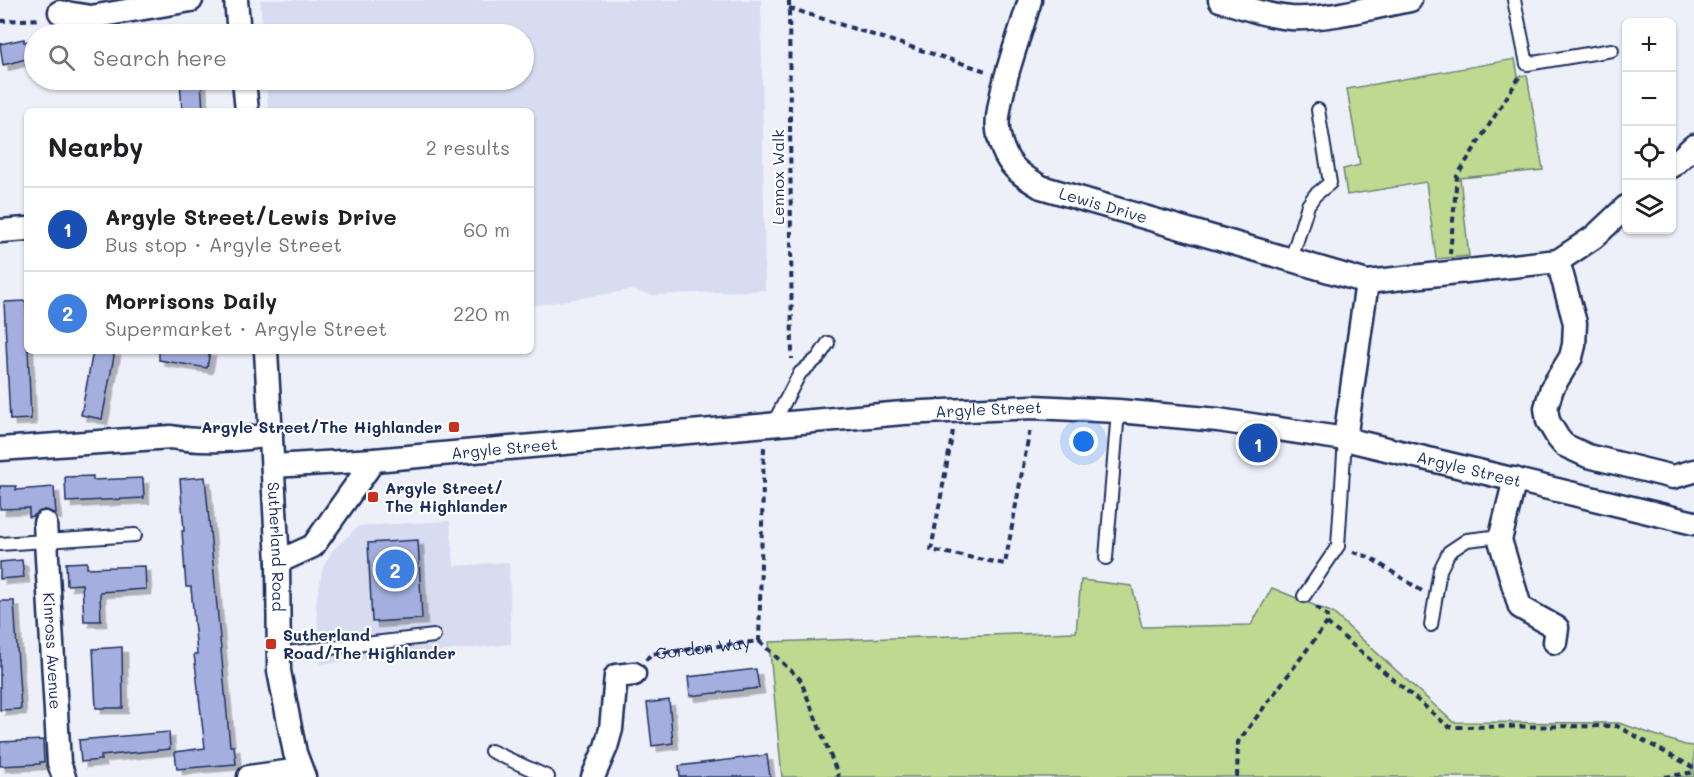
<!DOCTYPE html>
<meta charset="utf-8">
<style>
body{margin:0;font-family:Mali,sans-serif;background:#f6f6f6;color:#202124}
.controls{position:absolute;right:18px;top:18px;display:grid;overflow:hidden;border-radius:9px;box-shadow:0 2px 4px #0004}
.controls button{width:54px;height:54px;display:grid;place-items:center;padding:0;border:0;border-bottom:2px solid #e0e0e0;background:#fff;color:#202124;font:30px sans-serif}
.you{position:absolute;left:1084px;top:442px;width:21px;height:21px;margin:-15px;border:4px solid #fff;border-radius:50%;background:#1a73e8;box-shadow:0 0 0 9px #1a73e833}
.badge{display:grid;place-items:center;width:39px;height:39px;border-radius:50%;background:#b45309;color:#fff;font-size:20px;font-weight:700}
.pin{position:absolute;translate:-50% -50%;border:3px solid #fff;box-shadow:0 2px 6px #0006}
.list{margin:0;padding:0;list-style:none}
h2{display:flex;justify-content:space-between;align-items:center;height:78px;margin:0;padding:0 24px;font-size:26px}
h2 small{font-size:20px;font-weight:400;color:#757577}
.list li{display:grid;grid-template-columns:39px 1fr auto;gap:18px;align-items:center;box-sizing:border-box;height:84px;padding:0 24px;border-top:2px solid #e0e0e0}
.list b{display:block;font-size:22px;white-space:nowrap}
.list p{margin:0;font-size:20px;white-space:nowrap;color:#757577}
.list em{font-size:20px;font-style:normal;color:#757577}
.icon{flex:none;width:33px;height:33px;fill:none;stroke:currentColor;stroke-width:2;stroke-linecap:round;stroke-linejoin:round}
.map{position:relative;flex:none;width:1694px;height:777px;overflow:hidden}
.search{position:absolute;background:#fff;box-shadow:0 2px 4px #0004;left:24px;top:24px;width:510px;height:66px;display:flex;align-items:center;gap:15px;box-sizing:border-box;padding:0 21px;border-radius:33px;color:#757577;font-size:22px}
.panel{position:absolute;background:#fff;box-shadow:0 2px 4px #0004;left:24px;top:108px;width:510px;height:246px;border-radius:9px}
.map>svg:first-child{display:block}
.built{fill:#d7dcf1}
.green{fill:#bfd990;stroke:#6d8477;stroke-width:1.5}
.building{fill:#a5afdf;stroke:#1b2f5e;stroke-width:1.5;filter:url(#shadow)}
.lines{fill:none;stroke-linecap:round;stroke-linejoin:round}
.service-casing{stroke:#1b2f5e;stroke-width:16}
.minor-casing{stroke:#1b2f5e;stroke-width:27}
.path{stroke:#1b2f5e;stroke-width:4;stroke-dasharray:6 4.5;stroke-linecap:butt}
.service{stroke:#fff;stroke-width:12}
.minor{stroke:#fff;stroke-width:22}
.poi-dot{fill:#c8321e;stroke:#fff;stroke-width:2}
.labels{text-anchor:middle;stroke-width:4.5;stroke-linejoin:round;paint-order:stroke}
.street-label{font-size:16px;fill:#1b2f5e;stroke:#fff}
.poi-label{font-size:16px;font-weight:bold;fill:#1b2f5e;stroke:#fff;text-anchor:start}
</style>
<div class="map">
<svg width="1694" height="777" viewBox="0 0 1694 777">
<defs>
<filter id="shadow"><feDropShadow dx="5.5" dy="5.5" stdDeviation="0" flood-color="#0004"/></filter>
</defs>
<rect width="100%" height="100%" fill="#edeff9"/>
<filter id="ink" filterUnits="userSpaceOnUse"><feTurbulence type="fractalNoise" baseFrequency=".0167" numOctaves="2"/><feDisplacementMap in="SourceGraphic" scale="12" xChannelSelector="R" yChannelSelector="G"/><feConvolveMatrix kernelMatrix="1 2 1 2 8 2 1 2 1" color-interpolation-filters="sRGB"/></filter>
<g filter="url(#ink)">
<g class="built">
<path d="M260,0H761L765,290L651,295L631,290L531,306V111H268L266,80H524V34H263Z"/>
<path d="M450,521L454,566L509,562L511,644L321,664L316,603L323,567L333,550L359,526Z"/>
</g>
<g class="green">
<path d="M1515,59L1518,76L1527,75L1543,170L1460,178L1469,256L1436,259L1426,182L1347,195L1343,169L1360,165L1347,89Z"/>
<path d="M1081,580L1132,586L1142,627L1251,625L1272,588L1333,613L1453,722L1619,723L1685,745L1694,746V777H782L769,642L1076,632Z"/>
</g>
<g class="building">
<path d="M24,39V42L34,40V57L3,65L0,44Z"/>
<path d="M180,80H201L203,111H182Z"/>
<path d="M26,301L31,419L10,420L4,302Z"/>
<path d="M93,351H115L102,419L81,415Z"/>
<path d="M159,351H210L207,368L159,360Z"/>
<path d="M93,476V480L143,478L144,498L66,502L65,477Z"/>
<path d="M205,477L230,746H234L236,764L177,769L175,752L205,748L194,654H197L191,587H186L182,531H184L180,479Z"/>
<path d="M0,486H16V490L54,487L56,514L44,510L33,516L29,517V508L0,509Z"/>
<path d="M418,540L422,619L372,622L368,543Z"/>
<path d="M22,560L24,577L0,579V562Z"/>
<path d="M87,562V568L145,566L146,589L100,592L101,621H84L82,584L67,585L66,563Z"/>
<path d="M0,601H14L21,709L0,710Z"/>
<path d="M122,647L123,708H96L93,649Z"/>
<path d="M756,669L759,688L690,696L688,677Z"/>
<path d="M669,700L673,743L652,746L647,703Z"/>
<path d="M169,732L170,749L101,756V760L81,762L79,740Z"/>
<path d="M43,740L44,762H40V764L0,766V742Z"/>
<path d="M767,755L770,777H680L679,766Z"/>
</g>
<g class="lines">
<g class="service-casing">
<g id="service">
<path d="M1514,0L1527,64L1612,50"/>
<path d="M1291,260L1308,205L1315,195L1330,183L1318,110"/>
<path d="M773,424L800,373L818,358L828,343"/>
<path d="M0,544L135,535"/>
<path d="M1106,558L1118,411"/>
<path d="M1304,596L1338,546L1345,439"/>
<path d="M1431,625L1440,570L1449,552L1467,540L1501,536"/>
<path d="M278,654L434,636"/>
<path d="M491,751L548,777"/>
</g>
</g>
<g class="minor-casing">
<g id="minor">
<path d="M236,0L239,34"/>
<path id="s2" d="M1030,0C1019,38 1003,77 998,117C996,132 1002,153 1012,165C1019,174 1031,181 1041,187L1367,282L1558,261L1594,237L1626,207"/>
<path d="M1220,0C1243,7 1267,16 1291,18C1327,20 1374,7 1410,0"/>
<path d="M60,12L91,17L191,0"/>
<path d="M244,80L247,111"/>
<path d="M1672,166L1694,146"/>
<path d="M0,231L27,229"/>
<path d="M1558,261L1575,323L1574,345L1571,357L1552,388L1546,408L1548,421L1558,438L1564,445L1588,456L1673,477L1694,471"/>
<path id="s3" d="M266,351L278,562L279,671L295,753L304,777"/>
<path d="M1345,439L1367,282"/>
<path d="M0,449L171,437C205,443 237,440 271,435"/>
<path id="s4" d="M273,466L374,460L903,413L1033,407L1118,411L1218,420L1345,439L1694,523"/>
<path d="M1515,479L1500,540L1520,607L1557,628L1555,642"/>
<path id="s5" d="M45,523L59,763L64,777"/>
<path d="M278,562L313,546L374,460"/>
<path d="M249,777L300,770"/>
<path d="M593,777L606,747L611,729L616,676L634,674"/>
</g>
</g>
<g class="path">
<path d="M789,0L792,359"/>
<path d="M789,8L986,71"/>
<path d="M0,21L41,19"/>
<path d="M1450,254L1457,176L1520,76"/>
<path d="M953,431L931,550L1005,564L1030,429"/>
<path d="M1353,552L1369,557L1422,591"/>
<path d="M1316,607L1327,616V623L1449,727L1617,726L1694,768"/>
<path d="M759,641L800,679L839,777"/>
<path id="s1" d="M646,660L651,654L759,641L764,446"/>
<path d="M1237,777L1238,742L1327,623"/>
<path d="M1665,777L1694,772"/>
</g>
<use href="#service" class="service"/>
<use href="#minor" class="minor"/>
</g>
</g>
<g class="poi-dot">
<rect x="448" y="421" width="12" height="12" rx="3"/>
<rect x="367" y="491" width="12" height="12" rx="3"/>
<rect x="265" y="638" width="12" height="12" rx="3"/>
</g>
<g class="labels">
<g class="street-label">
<text transform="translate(778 177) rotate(-90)" y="6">Lennox Walk</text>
<text dy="6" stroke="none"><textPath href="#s2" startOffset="274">Lewis Drive</textPath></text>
<text dy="6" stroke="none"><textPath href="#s4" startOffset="718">Argyle Street</textPath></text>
<text dy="6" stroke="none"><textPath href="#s4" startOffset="232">Argyle Street</textPath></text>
<text dy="6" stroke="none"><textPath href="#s4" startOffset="1204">Argyle Street</textPath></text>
<text dy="6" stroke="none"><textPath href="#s3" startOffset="196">Sutherland Road</textPath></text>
<text dy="6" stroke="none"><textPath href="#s1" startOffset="60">Gordon Way</textPath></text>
<text dy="6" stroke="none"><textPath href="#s5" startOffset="128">Kinross Avenue</textPath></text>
</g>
<g class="poi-label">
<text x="442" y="433" text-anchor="end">Argyle Street/The Highlander</text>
<text x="385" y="494">Argyle Street/<tspan x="385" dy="18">The Highlander</tspan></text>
<text x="283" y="641">Sutherland<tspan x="283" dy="18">Road/The Highlander</tspan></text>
</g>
</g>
</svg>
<div class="controls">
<button>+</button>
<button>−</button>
<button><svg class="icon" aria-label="locate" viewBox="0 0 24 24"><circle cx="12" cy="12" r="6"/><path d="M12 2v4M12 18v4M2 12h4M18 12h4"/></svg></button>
<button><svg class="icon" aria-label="layers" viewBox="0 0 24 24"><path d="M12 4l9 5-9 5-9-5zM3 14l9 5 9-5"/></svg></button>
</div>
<div class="you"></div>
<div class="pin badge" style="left:1258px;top:443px;background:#1a4fb4">1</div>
<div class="pin badge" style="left:395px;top:569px;background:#3f7fe0">2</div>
<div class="search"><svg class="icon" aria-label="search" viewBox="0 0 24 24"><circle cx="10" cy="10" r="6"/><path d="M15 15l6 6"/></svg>Search here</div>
<section class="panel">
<h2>Nearby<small>2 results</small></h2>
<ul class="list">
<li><span class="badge" style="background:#1a4fb4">1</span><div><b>Argyle Street/Lewis Drive</b><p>Bus stop · Argyle Street</p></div><em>60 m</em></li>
<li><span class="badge" style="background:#3f7fe0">2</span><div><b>Morrisons Daily</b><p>Supermarket · Argyle Street</p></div><em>220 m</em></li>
</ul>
</section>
</div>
